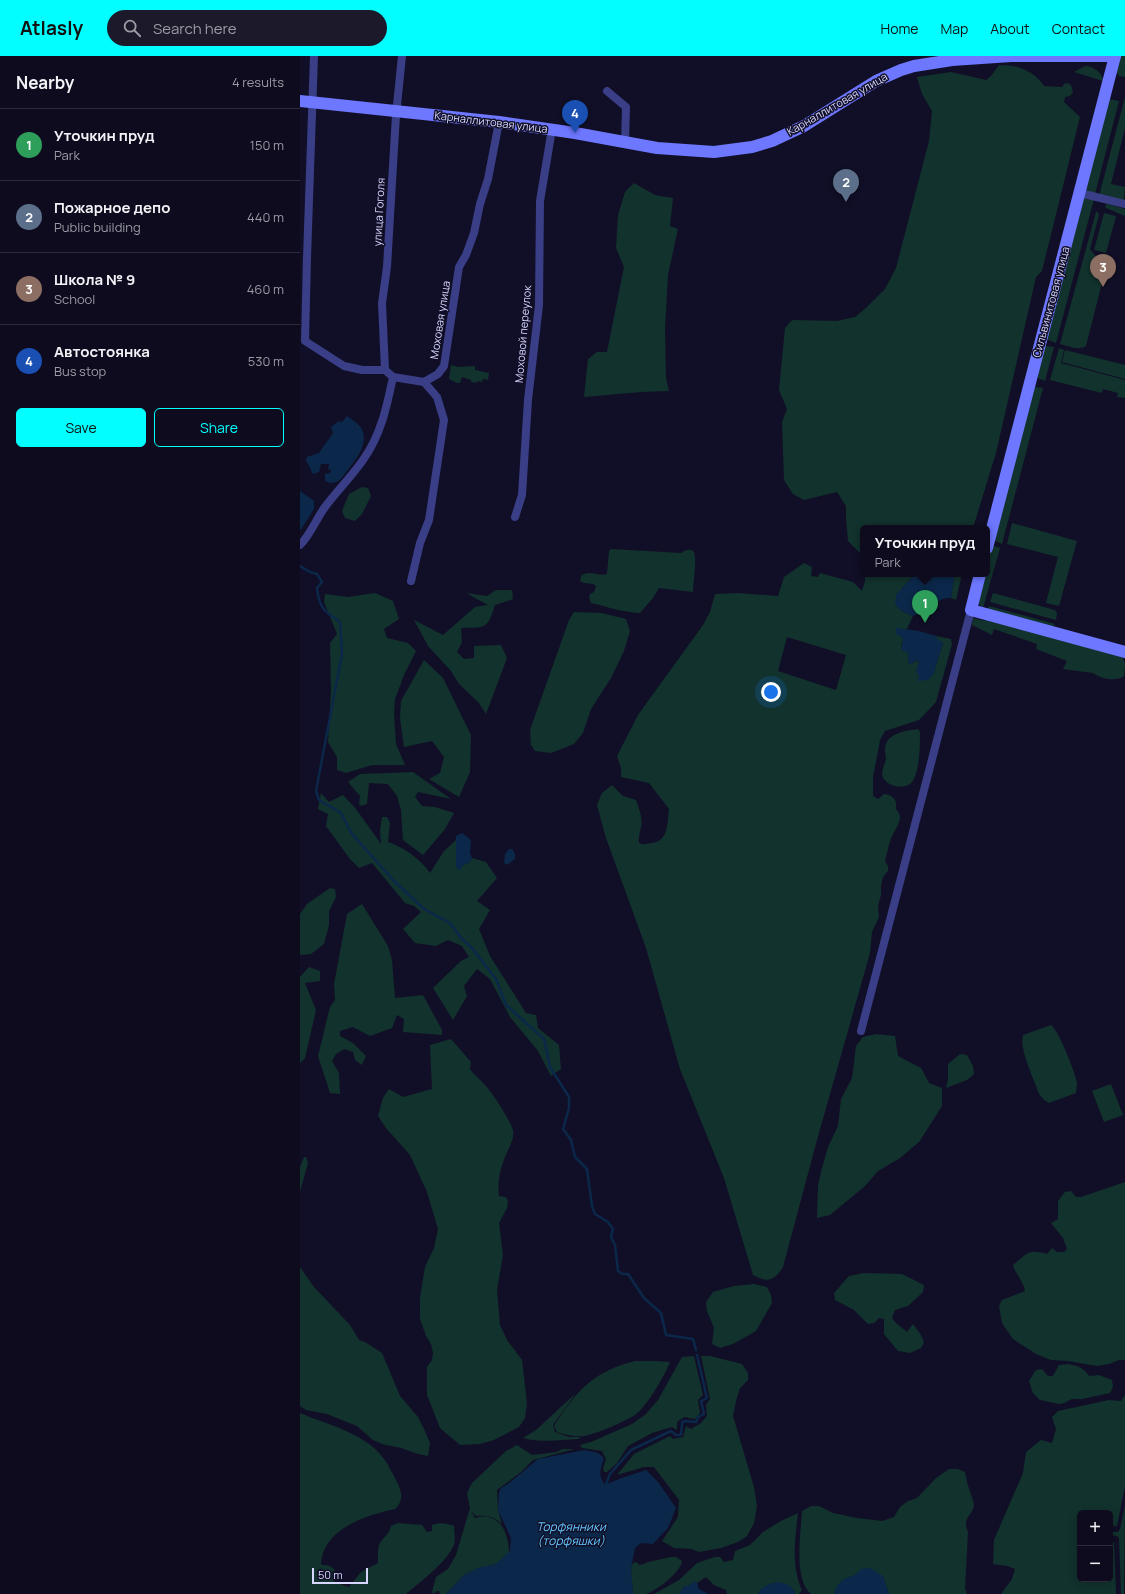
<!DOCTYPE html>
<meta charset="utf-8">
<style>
body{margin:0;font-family:Manrope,sans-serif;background:#1b192a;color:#f1f3f6}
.controls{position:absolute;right:12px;bottom:12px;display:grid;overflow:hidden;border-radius:6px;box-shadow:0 2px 10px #0003}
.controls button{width:36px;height:36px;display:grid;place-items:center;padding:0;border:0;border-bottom:1px solid #2d2b3b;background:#0d0b1d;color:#f1f3f6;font:20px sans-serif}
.scale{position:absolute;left:12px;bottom:10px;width:56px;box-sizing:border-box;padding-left:4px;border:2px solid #d6d6ff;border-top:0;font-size:11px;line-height:14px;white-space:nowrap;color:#d6d6ff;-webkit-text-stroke:3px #110f27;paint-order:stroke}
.you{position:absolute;left:471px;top:636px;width:14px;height:14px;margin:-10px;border:3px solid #fff;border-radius:50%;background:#1a73e8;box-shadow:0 0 0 6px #1a73e833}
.badge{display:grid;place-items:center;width:26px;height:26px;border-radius:50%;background:#02feff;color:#fff;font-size:13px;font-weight:700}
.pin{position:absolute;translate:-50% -33px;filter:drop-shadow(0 1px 2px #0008)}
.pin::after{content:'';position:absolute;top:21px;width:14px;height:12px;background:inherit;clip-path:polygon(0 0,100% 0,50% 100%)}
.popup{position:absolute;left:560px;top:469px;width:130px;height:52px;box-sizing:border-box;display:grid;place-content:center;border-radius:6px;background:#0d0b1d;filter:drop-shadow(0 1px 3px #0005);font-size:13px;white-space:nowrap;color:#9a9ba4}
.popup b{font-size:15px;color:#f1f3f6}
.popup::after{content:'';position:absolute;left:50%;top:100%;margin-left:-8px;border:8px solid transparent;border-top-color:#0d0b1d}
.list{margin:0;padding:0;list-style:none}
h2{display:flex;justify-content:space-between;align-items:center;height:52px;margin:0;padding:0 16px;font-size:17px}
h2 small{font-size:13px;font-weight:400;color:#9a9ba4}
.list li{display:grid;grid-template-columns:26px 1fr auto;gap:12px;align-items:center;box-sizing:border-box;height:72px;padding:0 16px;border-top:1px solid #2d2b3b}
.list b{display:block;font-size:15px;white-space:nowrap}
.list p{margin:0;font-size:13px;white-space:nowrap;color:#9a9ba4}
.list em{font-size:13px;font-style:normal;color:#9a9ba4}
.actions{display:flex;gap:8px;padding:12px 16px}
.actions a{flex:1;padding:9px 0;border:1px solid #02feff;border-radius:6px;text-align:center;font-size:14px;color:#02feff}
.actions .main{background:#02feff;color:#111}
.icon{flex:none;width:22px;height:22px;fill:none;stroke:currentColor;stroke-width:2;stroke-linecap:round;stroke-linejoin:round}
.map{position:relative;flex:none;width:825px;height:1538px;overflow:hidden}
header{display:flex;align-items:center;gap:24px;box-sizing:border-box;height:56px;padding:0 20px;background:#02feff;color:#111}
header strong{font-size:19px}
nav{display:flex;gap:22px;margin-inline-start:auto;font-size:14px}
.search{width:280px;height:36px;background:#1b192a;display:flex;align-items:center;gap:10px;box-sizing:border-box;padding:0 14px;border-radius:22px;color:#9a9ba4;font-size:15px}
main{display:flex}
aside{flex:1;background:#0d0b1d}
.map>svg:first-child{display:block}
.green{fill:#12322d;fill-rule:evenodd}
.water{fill:#0b284a}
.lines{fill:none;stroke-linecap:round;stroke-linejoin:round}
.stream{stroke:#0b284a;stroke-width:2.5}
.street{stroke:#393e87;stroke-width:8}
.secondary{stroke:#6d77ff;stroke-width:12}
.labels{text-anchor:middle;stroke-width:3;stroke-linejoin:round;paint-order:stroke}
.street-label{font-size:11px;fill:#d6d6ff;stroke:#110f27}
.water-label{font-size:12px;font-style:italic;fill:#64c6ff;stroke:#110f27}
</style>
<header>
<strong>Atlasly</strong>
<div class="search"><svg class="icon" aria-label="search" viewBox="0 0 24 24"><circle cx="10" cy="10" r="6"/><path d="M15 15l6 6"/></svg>Search here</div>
<nav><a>Home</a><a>Map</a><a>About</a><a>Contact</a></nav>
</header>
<main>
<aside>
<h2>Nearby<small>4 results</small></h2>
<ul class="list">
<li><span class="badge" style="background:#2e9e5b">1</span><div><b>Уточкин пруд</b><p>Park</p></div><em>150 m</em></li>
<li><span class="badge" style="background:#5c6f8a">2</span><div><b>Пожарное депо</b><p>Public building</p></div><em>440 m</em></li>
<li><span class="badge" style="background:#8d6e63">3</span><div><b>Школа № 9</b><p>School</p></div><em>460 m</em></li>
<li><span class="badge" style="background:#1a4fb4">4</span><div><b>Автостоянка</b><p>Bus stop</p></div><em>530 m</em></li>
</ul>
<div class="actions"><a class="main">Save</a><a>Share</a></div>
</aside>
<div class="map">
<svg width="825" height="1538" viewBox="0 0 825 1538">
<rect width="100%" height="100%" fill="#110f27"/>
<g class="green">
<path d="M819,0H825V21L819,20L816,15Z"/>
<path d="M699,9C717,9 733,14 744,30L762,31L764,28L768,27L771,29L773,36L770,40L765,41L764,46L780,61L742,215L736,221L696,397L673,472H563V507L560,497L548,485L546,461V450L537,436L504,444L493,438L484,424L482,366L487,353L479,334L485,272L492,264L537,265L555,261L566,252L585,233L596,212L629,85L632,55L622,38L617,21L651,16L686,24L691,20Z"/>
<path d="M785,10C793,10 803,17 803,25L774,16Z"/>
<path d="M825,41V72L811,128L825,131L824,141L825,147L799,140Z"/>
<path d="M809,43L819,45L795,138L787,136L786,134Z"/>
<path d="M334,127L355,139L373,142L370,170L378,173L368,219L365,273L366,322L369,335L341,336L284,341L288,303L297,296H307L324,211L316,192L318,159L325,136Z"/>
<path d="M784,142L794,143L756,287L746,283Z"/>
<path d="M807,148L825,153V160L806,152L805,150Z"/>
<path d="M796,156H798L799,159L790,193L804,210L805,215L786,290C778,295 768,290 760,288Z"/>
<path d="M804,157L816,160L806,197L794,194Z"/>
<path d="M746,290L754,291L745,325L738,322L736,320L744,291Z"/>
<path d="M759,292L764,294L761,307L825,324V342L817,341L818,337L803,333L802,337L750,324Z"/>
<path d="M765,294L825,309V323L762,306Z"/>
<path d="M151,309L158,311L175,310V314L189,317L188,324L183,323L182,326L177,325V327L171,326V324L162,321L160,327H157L149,323Z"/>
<path d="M736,331L743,332L702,488L694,484L733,332Z"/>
<path d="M62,431L68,432L71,440L62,458L55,465L45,462L42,455L49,438Z"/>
<path d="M712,467L777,485L759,550L746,547L758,501L707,488Z"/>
<path d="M694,490L700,492L683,552L677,546L683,518H687V501L692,491Z"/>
<path d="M311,493L381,497C384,495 389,492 393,495C398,499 393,528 393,536L359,532L353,542L340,557C322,556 308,551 291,547L289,541L290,538L294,536L296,530C292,526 286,529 280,525L281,520C289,513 298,521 307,518L309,495Z"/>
<path d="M504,507L512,511L511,520L518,521L520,517L553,526L562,535L565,525V518H615L601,533L600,554L613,560L607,573H596V577L602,581L603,584L601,590L608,597L609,609L617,604L619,607L616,616L633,619L643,587L636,583V580L651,583L652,588L636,646L619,664L585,675L580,684L573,721V740L578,743L584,738C594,739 597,744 596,753C606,763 594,773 591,783C588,790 587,798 585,805L588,810V815L583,821L581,829V839L578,850L579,861L572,876L570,897L517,1084L483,1211C474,1225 468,1227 453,1219L424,1122L380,1013L346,892L306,782L297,749L302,737L312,729L323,740L336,744C339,753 343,761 341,771C340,777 338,781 339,787C344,789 346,788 352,787C369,785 367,767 369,753L349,727L321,721V712L317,700L338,659L403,569L410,556L415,538L438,537L478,540L484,521ZM487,581L546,599L536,634L478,615Z"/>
<path d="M653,518H662L656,544L651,542L654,522Z"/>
<path d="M196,534H212L213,543L195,549C187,574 186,571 161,572L162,586L157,596L164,603L174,602V590L201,589L207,602L186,658L179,647L159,628L151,615L128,590L114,564L143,579L175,551L188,549L166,537L187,540Z"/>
<path d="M75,537L93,545L99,563L84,573L87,582L108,587L116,595L104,619L95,643L94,657L96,688L105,709H72L46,717L37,714V701L28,686L31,635L30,587L37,578L24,546L25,538L48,541Z"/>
<path d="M693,537L755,554L757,557L756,564L690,546Z"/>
<path d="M689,550L755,568L752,571L688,553Z"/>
<path d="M274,556L301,557L326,563L330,575L324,595L311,622L291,653L283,677L274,688L251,697L235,695L231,689L230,674L269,564Z"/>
<path d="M673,562L685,565L686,563L822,600L825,608L824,620C816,626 801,623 793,617L763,613L767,605L736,593L737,588L694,573L692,579L672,569Z"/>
<path d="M124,604L143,622L171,679L170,716L159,741L129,723L140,717L144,701L132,685L104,691L100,662L101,645Z"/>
<path d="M618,673L620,676C620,689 620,715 612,726C605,735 583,730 582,718C582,713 585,708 586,703C586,700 585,697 585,694C585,677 605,675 618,673Z"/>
<path d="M113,716L151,743L118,736L115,741L122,750L135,751L154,757L145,773L123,799L103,784L101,754L97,740L88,728L69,727L67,748L61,750L59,748L60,740L48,726L60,718Z"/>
<path d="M21,737L29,746L43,739L56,753L81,788L80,775L82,761H87L90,767L88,786C105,792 119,802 130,817L144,795L156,784V795L162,810L170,806L172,802L186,806L197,822L177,845L190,854L179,873L190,900L226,957L236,959L238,972L259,989L261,1013L251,1020L238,995L210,961L190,923L177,913L164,930L167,940L153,964L133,932L161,905L169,901L162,890L148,884L136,890L115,887L103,873L121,856L114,850L105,847L72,807L59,812L50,803L26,770L28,758L18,753Z"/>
<path d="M30,832L35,833L36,841L29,855V869L24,888L11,898L0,899V858L7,848Z"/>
<path d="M62,848L88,890L92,904L95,942L123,939L142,974V979L103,976L104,963L97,959L92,972L70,980L53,971L40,975V980L53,987L66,1000L62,1009L55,1004L53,996L44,993L36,998L32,1005L39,1017L40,1038L30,1037L18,1000L30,951L35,944L34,928L47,858Z"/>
<path d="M9,911L20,915V925L5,927L16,954L5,1002L0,1007V921Z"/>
<path d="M751,969C759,975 775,1016 777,1027C777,1031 776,1034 776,1037L749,1047L744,1044L739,1038C734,1022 719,994 723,979Z"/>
<path d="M576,978L595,980L598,1000L621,1012L629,1027L642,1032V1050L619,1086L600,1102L578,1115L565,1130L530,1159L517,1162L518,1130L521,1116L528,1091L538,1070L541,1043L552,1022L556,990L563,981Z"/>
<path d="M151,983L171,1006L170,1013C174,1019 179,1022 183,1027C192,1036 209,1062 213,1074C215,1083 208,1093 205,1101C200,1113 197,1128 199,1140L206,1141L208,1145L207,1152L199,1167L203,1199L197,1234L200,1269L207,1284L222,1304L227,1347L225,1362L219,1371L194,1384L180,1388L160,1389L140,1372L127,1339V1311L132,1304L133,1297L131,1288L126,1280L120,1263V1241L125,1211L134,1192L138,1173L127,1136L110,1099L86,1072L78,1060L83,1042L89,1033L103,1041L132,1033L130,989Z"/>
<path d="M660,998L667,999L673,1010L674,1018L667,1024L646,1032L648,1024V1008Z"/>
<path d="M811,1028L823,1059L804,1066L792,1035Z"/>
<path d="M4,1101H6L8,1107L0,1136V1111Z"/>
<path d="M825,1126V1304H819L809,1308L797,1310L768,1305L751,1304L736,1298L713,1283L702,1267L699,1250L702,1244L725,1235C723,1224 716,1219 713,1209C727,1198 727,1192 747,1198L752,1192L757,1196H764L767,1193L763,1182L751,1167L758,1163V1145L765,1136L771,1135L776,1141H781Z"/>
<path d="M0,1211L14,1231L50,1269L59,1284L65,1286L82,1297L100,1340L118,1361L125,1375L130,1387L128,1400L118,1398L101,1392L82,1388L73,1384L57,1370L27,1358L6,1354L0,1350Z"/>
<path d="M564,1217L602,1218L624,1229L623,1236L608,1250L595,1254L592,1262L596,1267L607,1276L613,1268L621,1279L624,1286L621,1292L610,1297L598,1295L584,1278V1263L579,1262L574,1267L568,1268L554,1254L535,1244L534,1237L549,1220Z"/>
<path d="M454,1228L467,1231L471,1239L472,1247L456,1275L433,1288L420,1292L412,1288L414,1272L407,1255L406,1246L413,1236L434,1230Z"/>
<path d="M394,1300L403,1339L398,1344L400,1357L395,1363L384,1361L377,1366V1374L372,1371L352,1377L328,1390L317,1407L307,1416H304L303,1413L306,1403L302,1395L282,1392L280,1389L291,1386L332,1368L346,1358L358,1344L382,1301Z"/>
<path d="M401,1300H410L442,1308L448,1317V1324L440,1332L436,1345L433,1360L454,1431L457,1450L454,1467L447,1480L438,1486L421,1492L399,1496L392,1493L374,1492L362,1485L378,1461L379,1444L354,1411H344L317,1419L334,1398L370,1380L373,1383L383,1381L386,1370L391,1373L401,1367L407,1360L406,1349L410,1343Z"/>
<path d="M335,1305H356L370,1306C365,1319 347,1350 336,1358C327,1365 296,1378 284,1380C276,1381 265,1379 257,1376L254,1370C276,1335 294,1315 335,1305Z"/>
<path d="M768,1308C778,1310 783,1311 789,1320L799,1319L812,1324L813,1331L810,1337L782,1343H772L764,1347L759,1348L740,1344L733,1337L729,1325L736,1314L742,1313L748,1320H753L759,1309Z"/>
<path d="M276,1337L253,1369L255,1376L269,1381H280L279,1383C260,1384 241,1387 223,1382L236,1374Z"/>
<path d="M825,1339V1430L817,1470H810V1457H780V1523H810V1486H814L816,1538H701L712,1523L715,1513L707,1510L693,1508L694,1484L723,1417L726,1396L741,1384L752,1387L756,1373L752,1361L758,1355L809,1344L821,1345Z"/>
<path d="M0,1357C30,1370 68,1377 87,1407C90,1413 94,1420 97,1426C102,1436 104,1445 95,1453C66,1459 23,1473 21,1508L22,1509C28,1509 32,1510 35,1515L34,1526L49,1531L61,1516L78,1507C78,1501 77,1493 80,1487C84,1480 89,1479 91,1470L98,1467L122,1469L127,1476L132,1475V1469C140,1466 146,1467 154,1470C154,1476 156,1483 154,1489C146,1507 121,1525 106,1538H0Z"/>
<path d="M217,1389L232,1399L257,1396L262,1393H275L233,1404L221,1416L197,1434L198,1454L202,1468C193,1460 187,1459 176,1460L171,1455L175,1462C179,1461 184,1460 188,1461C204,1464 209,1483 209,1497L196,1508L178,1512L164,1519L146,1538H140L139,1535H137L133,1538L132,1536L136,1521L148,1513L156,1499L170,1452L167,1437L172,1427L206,1395Z"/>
<path d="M649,1413H658L665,1416L667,1426L674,1448C674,1459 661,1461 668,1476L665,1533L667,1538H589L583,1520C563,1519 542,1514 534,1538H511C493,1523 501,1477 502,1455L511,1450H519L533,1457L557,1462L582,1465L594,1461L600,1451L608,1445L617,1442L636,1422Z"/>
<path d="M825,1449L824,1538H821L819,1482L817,1480L810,1479V1476H818L820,1473Z"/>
<path d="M498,1457C495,1483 491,1510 502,1534L499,1538H495L493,1533H461L458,1538H427L426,1534L414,1529L406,1521L397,1527L394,1526L389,1530H384L379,1538H354L379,1524L397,1507L415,1501H420L424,1506L433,1504L435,1495L450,1489L463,1476L481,1465Z"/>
<path d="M371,1501H376L382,1505C381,1516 356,1535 346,1538C342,1538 337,1538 333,1538L331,1512L333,1507L336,1506L340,1509L344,1508L348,1506Z"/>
</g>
<g class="water">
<path d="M47,360C53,364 61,369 63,376C68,393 50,410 41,423C34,428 32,428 25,425V418L30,417L31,414L28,413L29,408H21L19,416L13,418L6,404L7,401L19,397L33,377L31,371L39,365L42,366Z"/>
<path d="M0,435L14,445V453L0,475Z"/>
<path d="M615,518H653L654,522L651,542C639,541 635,550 625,554L623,553L617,555V558L613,560L600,554L595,548L596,539Z"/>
<path d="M596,572L619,575L636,580L637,583L643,587L633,619L628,624L618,625L619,619L616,616L619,606L617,604L609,609L608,597L601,594L603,584L602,581L596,578Z"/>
<path d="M162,777L171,784L170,797L172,802L170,806L162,810L161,814L156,812V780Z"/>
<path d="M209,793H212L215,798V803L207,809L204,807L205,798Z"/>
<path d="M285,1394L298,1397L304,1402C300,1413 298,1420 305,1429L319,1423L346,1414L358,1426L376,1452L368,1472L353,1488L341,1487L335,1492L331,1512L333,1538H146L164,1519L178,1512L196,1508L210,1495L211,1482L198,1454L199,1436L201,1432L208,1428L238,1403Z"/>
<path d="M570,1512L583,1520L589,1538H534C541,1516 551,1526 561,1513Z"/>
<path d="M394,1525L397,1527L399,1533L408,1538H379L384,1530H389Z"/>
<path d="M477,1526C485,1527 492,1529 495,1538H458C462,1530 468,1528 477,1526Z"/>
</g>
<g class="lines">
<g class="stream">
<path d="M0,510L10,516L17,518L22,526L17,532C19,552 24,555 40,566L42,598L16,735L19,744L41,757L52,778L94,825L124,853L150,867L161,882L172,892L196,923L206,949L244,983L250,1011L269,1041V1052L263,1073L271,1084L275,1101L287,1113L292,1150L295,1158L308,1166L313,1173L311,1181L315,1189L318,1215L322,1218H328L344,1242L361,1257L366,1279L393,1283L396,1294"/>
<path d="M305,1431L310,1418L331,1394L371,1375L376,1379H381L382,1368L383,1365L396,1366L398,1361L404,1358L401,1345L407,1342L397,1299"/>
</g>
<g class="street">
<path d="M14,0L7,202L5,285L44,310L62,314H85L93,321L124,326"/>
<path d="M307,35L326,51L325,87"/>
<path d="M780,137L825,148"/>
<path d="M85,314L82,247L87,211L96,59L102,0"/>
<path d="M124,326L138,318L144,310L159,211L166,199L174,177L180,148L188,123L199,66"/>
<path d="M215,461L222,439L228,344L239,249L240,145L252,73"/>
<path d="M0,489C11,478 16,463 25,451C37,435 52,420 63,404C81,379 87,350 93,321"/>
<path d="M111,525L120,487L129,464L144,364L137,341L124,326"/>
<path d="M561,975L671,554"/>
</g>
<g class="secondary">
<path d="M0,45L199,66L275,77L357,92L414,96L452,91L472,85L504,70L576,25L601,14L614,10L652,4L711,0H815"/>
<path d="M687,492L815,0"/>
<path d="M680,518L671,554L825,596"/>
</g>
</g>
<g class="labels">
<g class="street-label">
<text transform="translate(537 48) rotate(-30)" y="4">Карналлитовая улица</text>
<text transform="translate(191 66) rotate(7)" y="4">Карналлитовая улица</text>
<text transform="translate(79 156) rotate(-87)" y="4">улица Гоголя</text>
<text transform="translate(751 246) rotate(-75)" y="4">Сильвинитовая улица</text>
<text transform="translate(140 264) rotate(-81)" y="4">Моховая улица</text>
<text transform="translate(223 278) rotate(-85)" y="4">Моховой переулок</text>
</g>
<g class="water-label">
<text x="271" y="1475">Торфянники<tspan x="271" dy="14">(торфяшки)</tspan></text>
</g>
</g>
</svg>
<div class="controls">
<button>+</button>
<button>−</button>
</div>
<div class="scale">50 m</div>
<div class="you"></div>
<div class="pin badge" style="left:625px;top:567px;background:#2e9e5b">1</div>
<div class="popup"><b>Уточкин пруд</b>Park</div>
<div class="pin badge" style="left:546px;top:146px;background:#5c6f8a">2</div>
<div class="pin badge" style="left:803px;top:231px;background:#8d6e63">3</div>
<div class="pin badge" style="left:275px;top:77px;background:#1a4fb4">4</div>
</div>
</main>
